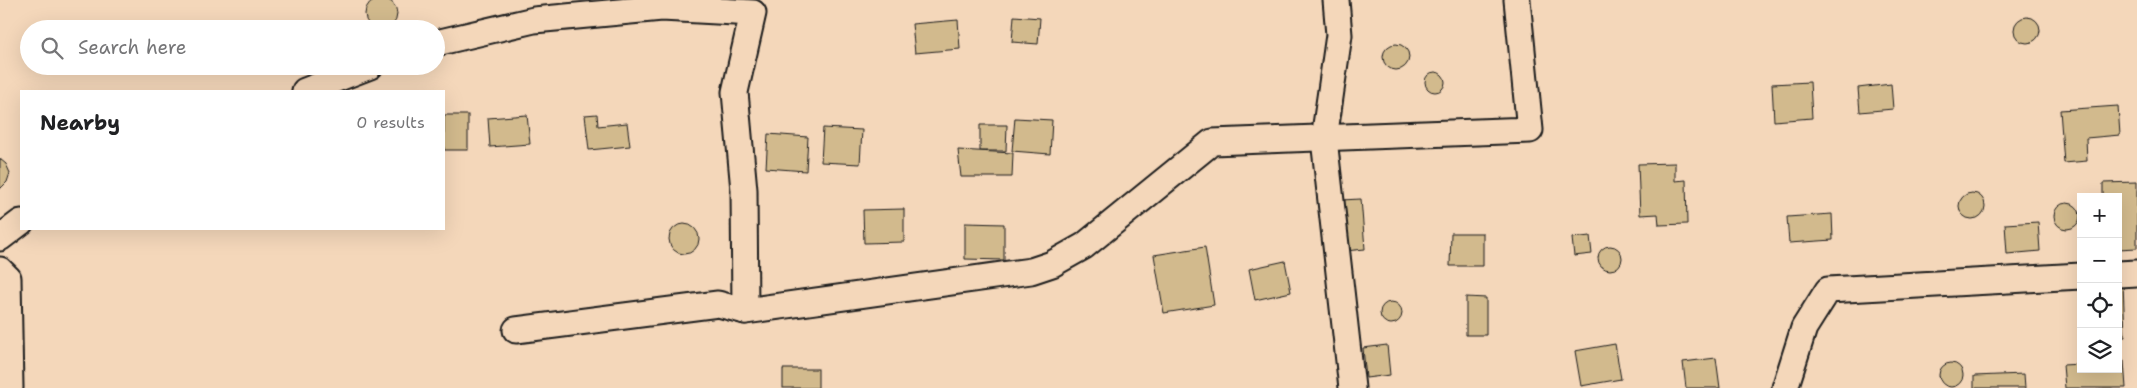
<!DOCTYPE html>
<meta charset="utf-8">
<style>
body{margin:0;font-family:"Shantell Sans",sans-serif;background:#f6f6f6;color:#202124}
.controls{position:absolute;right:15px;bottom:15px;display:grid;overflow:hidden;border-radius:0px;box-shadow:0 5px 20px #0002}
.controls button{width:45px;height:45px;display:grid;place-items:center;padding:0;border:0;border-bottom:1px solid #e0e0e0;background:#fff;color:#202124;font:25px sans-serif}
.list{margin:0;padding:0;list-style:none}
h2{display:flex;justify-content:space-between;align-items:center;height:65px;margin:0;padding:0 20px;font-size:21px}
h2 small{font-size:16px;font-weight:400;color:#757577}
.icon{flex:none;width:28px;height:28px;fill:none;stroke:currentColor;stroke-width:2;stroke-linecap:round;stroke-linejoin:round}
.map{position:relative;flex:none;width:2137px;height:388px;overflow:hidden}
.search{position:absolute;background:#fff;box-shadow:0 5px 20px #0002;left:20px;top:20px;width:425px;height:55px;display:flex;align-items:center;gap:12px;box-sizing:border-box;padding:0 18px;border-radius:28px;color:#757577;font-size:19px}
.panel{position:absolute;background:#fff;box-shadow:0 5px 20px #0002;left:20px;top:90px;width:425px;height:140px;border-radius:0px}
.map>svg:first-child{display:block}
.building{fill:#d2ba8d;stroke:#1c1c1c}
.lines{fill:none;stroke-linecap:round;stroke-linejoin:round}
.minor-casing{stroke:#1c1c1c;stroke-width:29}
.minor{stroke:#f4d7ba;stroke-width:25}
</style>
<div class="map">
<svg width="2137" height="388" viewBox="0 0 2137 388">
<rect width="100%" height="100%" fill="#f4d7ba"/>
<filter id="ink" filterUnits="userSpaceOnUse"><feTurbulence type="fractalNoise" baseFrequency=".02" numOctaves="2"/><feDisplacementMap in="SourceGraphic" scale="10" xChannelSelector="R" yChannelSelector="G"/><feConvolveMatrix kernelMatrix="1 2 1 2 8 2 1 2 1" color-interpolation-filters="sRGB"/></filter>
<g filter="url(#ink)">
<g class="building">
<circle cx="381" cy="14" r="16"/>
<path d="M1014,16L1040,18L1038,44L1012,42Z"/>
<circle cx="2027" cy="30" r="13"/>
<path d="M958,20L960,49L915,53L912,24Z"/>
<circle cx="1396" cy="57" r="13"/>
<circle cx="1435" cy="82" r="10"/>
<path d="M1810,82L1812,118L1774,121L1772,84Z"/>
<path d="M1891,84L1893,109L1860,112L1858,88Z"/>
<path d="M2118,106L2120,135L2086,138L2087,161L2064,163L2060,110Z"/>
<path d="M597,114L598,126L627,123L630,146L589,150L585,115Z"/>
<rect x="444" y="115" width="24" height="35"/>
<path d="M527,115L530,144L490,147L488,118Z"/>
<path d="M1015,118L1052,120L1050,154L1012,151Z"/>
<path d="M980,125H1007L1006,151H980Z"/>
<path d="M823,128L862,130L860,164L821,162Z"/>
<path d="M768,134L808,137L806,171L766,168Z"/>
<path d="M958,150L1013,153L1012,177H961Z"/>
<path d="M0,159L6,164L10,173L7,182L0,189Z"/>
<path d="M1675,163V181L1686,180L1687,224L1659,225L1658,214L1640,215L1638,164Z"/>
<path d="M2137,182V248L2118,249V197H2103V183Z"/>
<circle cx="1972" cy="206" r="13"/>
<path d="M1361,199L1365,249L1345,251L1341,200Z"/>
<circle cx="2067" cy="216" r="13"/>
<path d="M904,209V242L864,243L863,210Z"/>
<path d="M1832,214L1833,240L1789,243L1787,217Z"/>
<path d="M2038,222L2040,251L2007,254L2005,224Z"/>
<path d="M965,223L1004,224V260L965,259Z"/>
<circle cx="684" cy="239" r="15"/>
<path d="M1451,233H1483V266H1450Z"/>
<path d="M1590,236L1592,254L1574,256L1572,238Z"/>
<circle cx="1610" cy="258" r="12"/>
<path d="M1205,247L1214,305L1164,313L1154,255Z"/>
<path d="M1285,261L1291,292L1255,300L1249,269Z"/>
<path d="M2123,282L2125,337L2118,338V283Z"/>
<path d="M1466,297L1486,298V335H1466Z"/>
<circle cx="1391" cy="313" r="11"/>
<path d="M1615,344L1621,379L1581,386L1575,351Z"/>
<path d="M1387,345L1390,375L1366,378L1363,348Z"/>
<path d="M1716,358L1720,388H1686L1683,362Z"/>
<path d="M2118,361H2124L2126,388H2065L2063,365L2081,364V369H2118Z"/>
<circle cx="1951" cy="375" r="12"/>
<rect x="783" y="369" width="35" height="19"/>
<path d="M2024,374L2025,388H1974V376Z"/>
</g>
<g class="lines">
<g class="minor-casing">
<g id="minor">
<path d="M1336,0L1339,35L1324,139L1352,388"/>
<path d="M436,43L534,20L662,8L753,13L735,92L744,190L745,311"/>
<path d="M305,91L370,66"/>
<path d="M0,238L21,222"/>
<path d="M0,270L8,278L10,388"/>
<path d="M2118,274L2137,273"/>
<path d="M516,330L718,304L745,311L1031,271L1052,264L1084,246L1212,142L1530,130L1517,0"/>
<path d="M1785,388L1804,328L1828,290L2081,276"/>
</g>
</g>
<use href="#minor" class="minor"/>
</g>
</g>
</svg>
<div class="controls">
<button>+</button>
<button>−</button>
<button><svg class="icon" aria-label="locate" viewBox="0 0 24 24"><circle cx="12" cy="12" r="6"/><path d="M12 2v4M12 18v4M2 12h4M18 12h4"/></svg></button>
<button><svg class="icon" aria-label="layers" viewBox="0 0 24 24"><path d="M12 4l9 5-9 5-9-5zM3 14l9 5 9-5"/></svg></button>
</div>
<div class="search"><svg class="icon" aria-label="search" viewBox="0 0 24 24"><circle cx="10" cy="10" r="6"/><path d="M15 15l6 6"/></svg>Search here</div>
<section class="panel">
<h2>Nearby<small>0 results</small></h2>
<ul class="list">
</ul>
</section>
</div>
